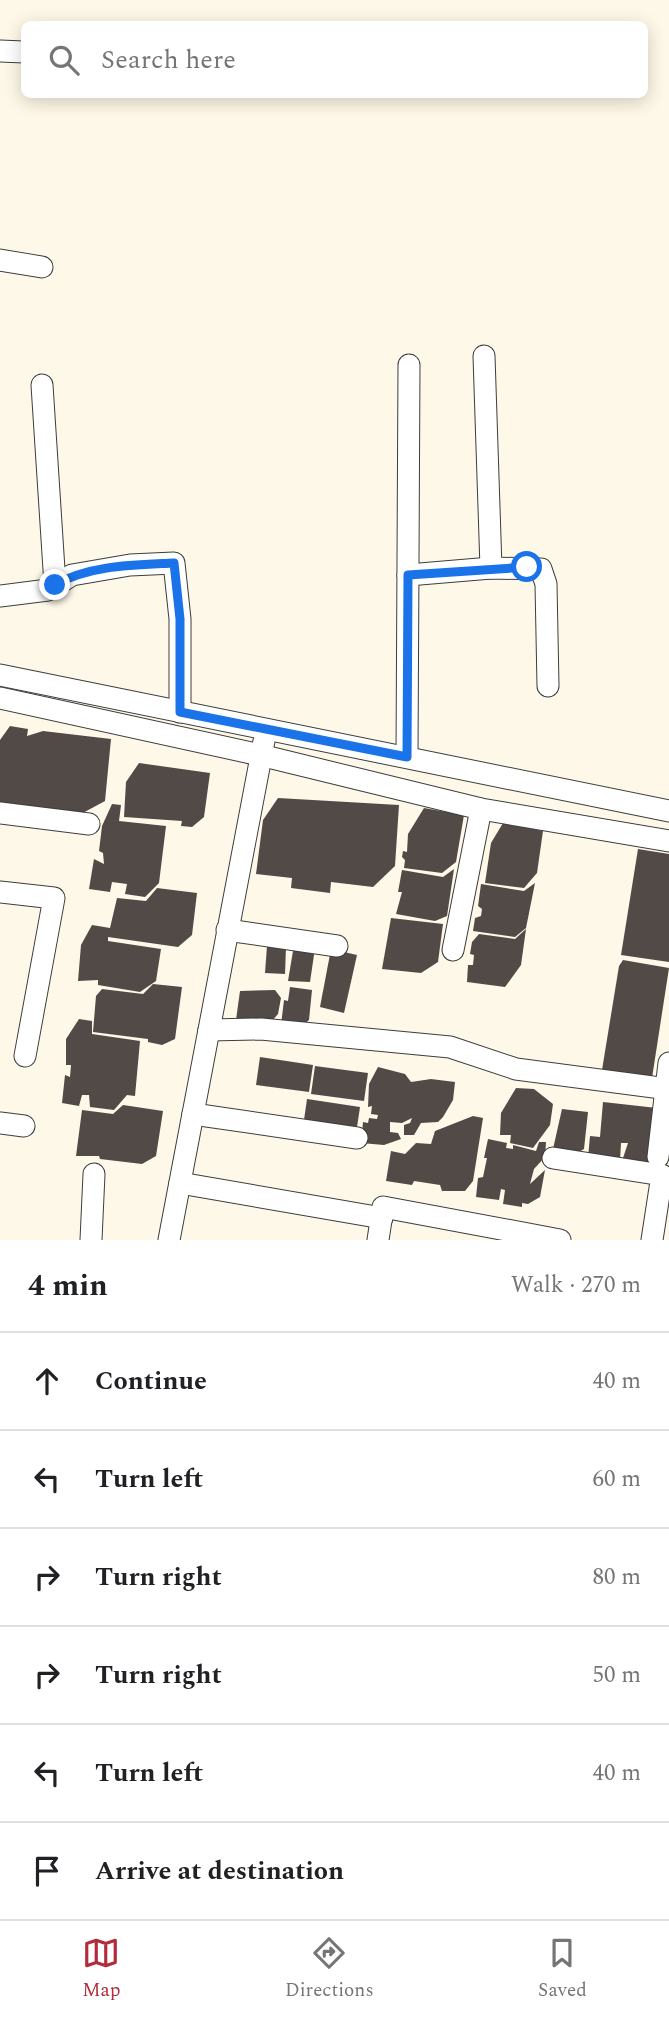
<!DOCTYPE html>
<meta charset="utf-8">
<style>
body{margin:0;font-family:Spectral,serif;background:#f2f2f2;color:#202124}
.stop{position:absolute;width:21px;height:21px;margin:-16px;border:5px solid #1a73e8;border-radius:50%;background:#fff}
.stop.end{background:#1a73e8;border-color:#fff;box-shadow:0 2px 7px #0008}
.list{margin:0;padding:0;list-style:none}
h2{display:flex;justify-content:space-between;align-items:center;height:91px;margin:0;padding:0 28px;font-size:30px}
h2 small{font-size:23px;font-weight:400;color:#757577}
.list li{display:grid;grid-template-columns:46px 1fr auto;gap:21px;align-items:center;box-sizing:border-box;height:98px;padding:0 28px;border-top:2px solid #e0e0e0}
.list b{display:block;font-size:26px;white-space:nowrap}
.list em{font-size:23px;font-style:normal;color:#757577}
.icon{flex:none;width:38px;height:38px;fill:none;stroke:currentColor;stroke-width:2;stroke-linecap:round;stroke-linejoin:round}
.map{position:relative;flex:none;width:669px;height:1240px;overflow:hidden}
.search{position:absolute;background:#fff;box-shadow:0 4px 18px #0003;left:21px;right:21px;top:21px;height:77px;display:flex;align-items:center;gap:18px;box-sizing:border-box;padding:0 24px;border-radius:10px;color:#757577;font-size:26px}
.sheet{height:679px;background:#fff}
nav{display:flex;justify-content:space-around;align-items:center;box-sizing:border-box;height:98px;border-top:2px solid #e0e0e0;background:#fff;font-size:19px;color:#757577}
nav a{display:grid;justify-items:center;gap:4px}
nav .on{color:#b12b3b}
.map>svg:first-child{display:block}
.building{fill:#524a47}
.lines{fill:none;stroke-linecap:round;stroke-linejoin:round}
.minor-casing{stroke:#3d3d3d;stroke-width:23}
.minor{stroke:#fff;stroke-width:21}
.route{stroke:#1a73e8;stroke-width:9}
</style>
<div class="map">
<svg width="669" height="1240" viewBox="0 0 669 1240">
<rect width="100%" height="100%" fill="#fef8e8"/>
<g class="building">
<path d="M10,726L28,729L27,736L43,731L111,739L105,801L79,815L0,804V740Z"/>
<path d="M139,763L210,773L204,817L192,827L181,826L182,821L124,817L126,782Z"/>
<path d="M278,798L399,805L395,866L373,887L331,882L330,893L291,888L292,878L256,874L263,820Z"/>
<path d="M112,804L121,805L119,821L166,826L159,883L145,897L125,894L127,884L112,882L110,892L89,889L94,859L104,864L103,853L99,851L102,826Z"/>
<path d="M424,808L464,815L456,862L442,873L404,868L405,860L402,857L403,851L407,852L408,834Z"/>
<path d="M503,823L543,831L537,873L524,888L485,883L491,843Z"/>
<path d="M638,849L669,854V962L621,955Z"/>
<path d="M454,869L447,916L435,921L396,914L402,892H398L402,870L443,877Z"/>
<path d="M535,883L526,928L515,937L473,931L475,918L481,916L482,909L478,906L481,884L524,891Z"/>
<path d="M157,888L197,893L192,935L178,947L108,937V941L161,949L156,981L140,992L98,985V980L78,981L81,945L92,925L110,928L117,898L146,901Z"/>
<path d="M391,918L443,924L438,962L421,973L382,969Z"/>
<path d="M526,929L521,965L505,987L467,982L468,965H473L474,955L470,954L472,942L479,934L515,939Z"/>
<path d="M294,945L315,948L310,982L288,981Z"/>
<path d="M267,946L286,947L285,974L265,973Z"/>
<path d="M331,949L357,955L344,1013L320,1007Z"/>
<path d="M623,960L669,968L652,1078L602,1070L619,966Z"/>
<path d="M153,984L182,987L175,1039L162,1045L148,1042V1039L93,1032L96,996L102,989L143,994Z"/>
<path d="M290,987L312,990L309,1020L301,1027L281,1025L284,1000L288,1001Z"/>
<path d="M275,990L281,998L278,1014L271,1022L236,1020L240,991Z"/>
<path d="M79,1019L92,1021V1034L140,1041L135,1096L127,1095L114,1110L90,1107L89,1095H82L79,1106L62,1103L65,1075L70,1077L71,1065H66V1039Z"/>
<path d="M260,1057L313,1065L309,1092L256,1085Z"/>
<path d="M315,1066L368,1073L364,1101L311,1094Z"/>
<path d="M378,1067L405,1074L411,1082L431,1079L455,1082L453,1100L443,1117L438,1122L421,1123L414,1135H404V1125L410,1123L412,1118L402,1123L390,1122V1132L398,1133L401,1139L384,1145L361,1143L363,1122L368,1123L369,1118L377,1119L378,1115L371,1114L372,1106L368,1107L369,1084Z"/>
<path d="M516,1088L534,1089L553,1104L550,1125L533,1148L510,1143L511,1135H500L501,1113Z"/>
<path d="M307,1099L360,1107L356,1134L303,1127Z"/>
<path d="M603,1102L657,1108L652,1167L622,1161L628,1143H621L620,1161L588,1158L590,1136L600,1137Z"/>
<path d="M123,1105L163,1111L156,1156L142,1164L100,1159L99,1156H76L82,1110L113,1114Z"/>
<path d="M562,1109L588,1112L584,1149L577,1153L553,1149Z"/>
<path d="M473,1116L483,1118L473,1181L465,1191H442L440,1185L414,1181L412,1185L386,1181L391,1151L405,1154L416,1143L431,1144L435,1131Z"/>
<path d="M488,1139L507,1143L506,1148L513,1149V1145L536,1151L539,1142H546L545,1157L534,1169L530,1184L545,1170L540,1197L528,1204L522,1203V1207L503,1204L505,1190L501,1189L499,1200L476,1197L478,1178L483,1177L487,1158H484Z"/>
</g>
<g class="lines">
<g class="minor-casing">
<g id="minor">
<path d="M0,51L24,52"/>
<path d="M0,260L42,267"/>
<path d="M484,356L491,568"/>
<path d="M42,385L55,585"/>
<path d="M408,575L491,568L541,569L546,584L548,686"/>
<path d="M0,596L48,590L72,575L130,565L174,563L180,619V712"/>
<path d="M0,675L669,811"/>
<path d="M0,698L260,755L481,809L669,841"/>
<path d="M407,757L409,365"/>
<path d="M0,813L89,824"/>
<path d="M0,892L54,898L25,1056"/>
<path d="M227,930L337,946"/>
<path d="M453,950L481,809"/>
<path d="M209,1030L261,1029L450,1047L516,1069L669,1089"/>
<path d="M193,1114L357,1138"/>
<path d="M0,1123L24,1126"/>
<path d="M658,1157L669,1063"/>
<path d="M553,1158L662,1175L652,1240"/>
<path d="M180,1183L382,1218"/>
<path d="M91,1240L94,1174"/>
<path d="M169,1240L264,741"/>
<path d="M378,1240L383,1207L560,1240"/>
</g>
</g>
<use href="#minor" class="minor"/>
</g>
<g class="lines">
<path class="route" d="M55,585C89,565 135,565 174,563L180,619V712L407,757L408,575L527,567"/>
</g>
</svg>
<div class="stop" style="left:527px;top:567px"></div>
<div class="stop end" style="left:55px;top:585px"></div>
<div class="search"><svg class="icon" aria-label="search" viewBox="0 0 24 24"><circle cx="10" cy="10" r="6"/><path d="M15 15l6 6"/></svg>Search here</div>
</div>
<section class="sheet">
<h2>4 min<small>Walk · 270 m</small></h2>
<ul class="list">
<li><svg class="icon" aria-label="ahead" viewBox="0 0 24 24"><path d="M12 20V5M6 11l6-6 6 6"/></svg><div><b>Continue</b></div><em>40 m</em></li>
<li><svg class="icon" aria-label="left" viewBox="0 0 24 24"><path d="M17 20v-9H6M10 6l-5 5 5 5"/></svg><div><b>Turn left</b></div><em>60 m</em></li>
<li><svg class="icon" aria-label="right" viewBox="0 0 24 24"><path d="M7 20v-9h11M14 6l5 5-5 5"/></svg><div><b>Turn right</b></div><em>80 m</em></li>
<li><svg class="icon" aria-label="right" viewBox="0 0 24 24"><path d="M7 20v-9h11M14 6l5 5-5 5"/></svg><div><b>Turn right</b></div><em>50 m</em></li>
<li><svg class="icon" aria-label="left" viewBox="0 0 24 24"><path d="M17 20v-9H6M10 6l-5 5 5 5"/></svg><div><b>Turn left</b></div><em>40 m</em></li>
<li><svg class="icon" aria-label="arrive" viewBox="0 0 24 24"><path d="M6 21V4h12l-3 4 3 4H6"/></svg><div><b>Arrive at destination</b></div></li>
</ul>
</section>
<nav>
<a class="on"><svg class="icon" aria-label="map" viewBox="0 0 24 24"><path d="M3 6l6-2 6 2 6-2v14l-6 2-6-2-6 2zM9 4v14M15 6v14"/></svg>Map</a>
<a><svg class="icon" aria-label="directions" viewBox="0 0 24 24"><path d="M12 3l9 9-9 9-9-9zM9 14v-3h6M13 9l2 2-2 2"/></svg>Directions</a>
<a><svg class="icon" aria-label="saved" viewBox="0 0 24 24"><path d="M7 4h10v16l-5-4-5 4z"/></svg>Saved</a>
</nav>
